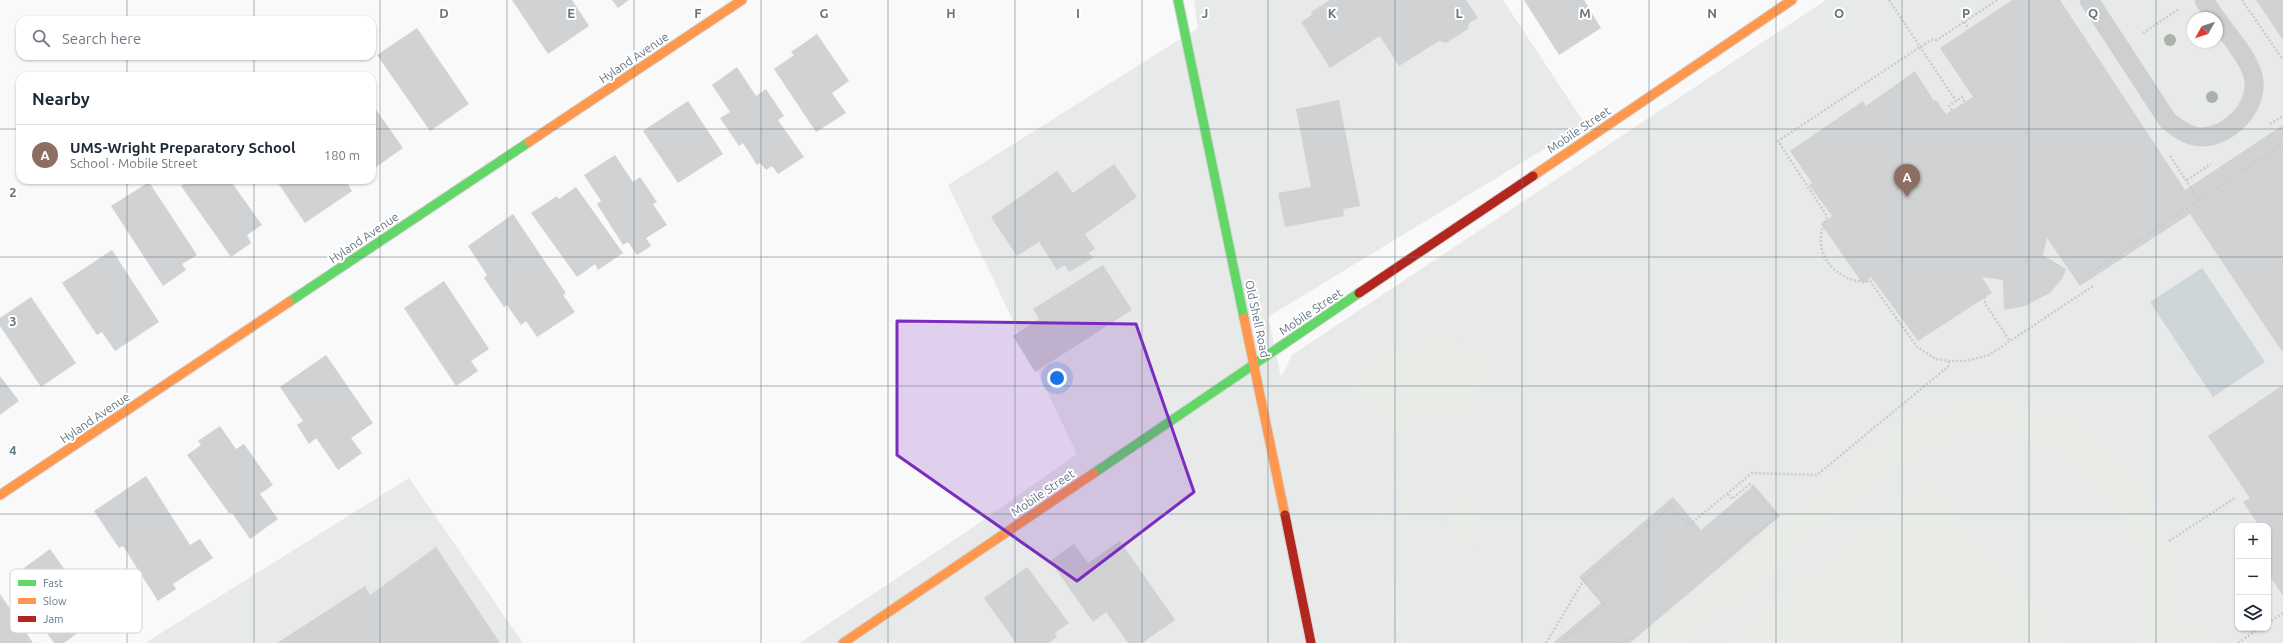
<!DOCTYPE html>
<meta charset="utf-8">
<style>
body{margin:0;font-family:Ubuntu,sans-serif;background:#f2f2f3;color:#1f2937}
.controls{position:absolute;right:12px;bottom:12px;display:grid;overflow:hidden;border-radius:8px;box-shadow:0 1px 3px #0004}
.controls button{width:36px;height:36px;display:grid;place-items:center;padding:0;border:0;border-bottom:1px solid #e0e1e3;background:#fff;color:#1f2937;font:20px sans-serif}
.compass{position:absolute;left:2187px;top:12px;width:36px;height:36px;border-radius:50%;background:#fff;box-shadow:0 1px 3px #0004;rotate:231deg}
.you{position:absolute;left:1057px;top:378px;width:14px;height:14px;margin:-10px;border:3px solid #fff;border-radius:50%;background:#1a73e8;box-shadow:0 0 0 6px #1a73e833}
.badge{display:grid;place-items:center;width:26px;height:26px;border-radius:50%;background:#56606c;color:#fff;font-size:13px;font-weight:700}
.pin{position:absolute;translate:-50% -33px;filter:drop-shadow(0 1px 2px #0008)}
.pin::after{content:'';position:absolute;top:21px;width:14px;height:12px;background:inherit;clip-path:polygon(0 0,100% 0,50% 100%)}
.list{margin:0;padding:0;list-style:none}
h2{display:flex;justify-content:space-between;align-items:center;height:52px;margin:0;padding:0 16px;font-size:17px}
h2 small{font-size:13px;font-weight:400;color:#747a83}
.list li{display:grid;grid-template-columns:26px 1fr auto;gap:12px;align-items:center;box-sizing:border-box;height:60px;padding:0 16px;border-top:1px solid #e0e1e3}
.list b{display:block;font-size:15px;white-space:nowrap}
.list p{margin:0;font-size:13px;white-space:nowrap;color:#747a83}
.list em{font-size:13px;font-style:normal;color:#747a83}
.icon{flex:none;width:22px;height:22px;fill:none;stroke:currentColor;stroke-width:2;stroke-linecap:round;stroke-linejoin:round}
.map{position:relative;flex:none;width:2283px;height:643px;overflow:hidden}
.search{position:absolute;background:#fff;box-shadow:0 1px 3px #0004;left:16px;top:16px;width:360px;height:44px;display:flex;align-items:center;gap:10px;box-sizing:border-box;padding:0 14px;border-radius:12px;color:#747a83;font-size:15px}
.panel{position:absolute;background:#fff;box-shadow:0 1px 3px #0004;left:16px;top:72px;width:360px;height:112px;border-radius:12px}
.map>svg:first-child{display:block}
.built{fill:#e8e9e9;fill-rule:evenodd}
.green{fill:#e8ebe6}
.water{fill:#ced6d9}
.building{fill:#d0d2d3}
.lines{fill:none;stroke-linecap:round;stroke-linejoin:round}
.fast-casing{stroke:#d5d6d7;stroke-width:11}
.slow-casing{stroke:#d5d6d7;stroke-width:11}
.jam-casing{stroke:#d5d6d7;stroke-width:11}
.path{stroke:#cbcccd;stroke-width:2.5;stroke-dasharray:2 2;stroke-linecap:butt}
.lane{stroke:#cecfd0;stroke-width:19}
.fast{stroke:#63d668;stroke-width:9}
.slow{stroke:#ff974d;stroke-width:9}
.jam{stroke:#b3261e;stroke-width:9}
.tree{fill:#a9b3a7}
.marked{fill:#7b2cbf;fill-opacity:0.2;stroke:#7b2cbf;stroke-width:3;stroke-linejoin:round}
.grid{fill:none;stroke:#657683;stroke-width:1;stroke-opacity:0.55}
.labels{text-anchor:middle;stroke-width:4;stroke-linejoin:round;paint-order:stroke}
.street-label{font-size:12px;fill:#657683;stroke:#fff}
.key{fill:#fff;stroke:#d1d6da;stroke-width:1}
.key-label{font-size:11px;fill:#657683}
.grid-label{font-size:13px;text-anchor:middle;font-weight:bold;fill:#657683;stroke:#fff;stroke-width:4;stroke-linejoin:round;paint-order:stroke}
</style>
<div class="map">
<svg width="2283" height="643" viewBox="0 0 2283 643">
<rect width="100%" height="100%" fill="#f9f9f9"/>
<g class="built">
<path d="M1194,0H1503L1585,124L1268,317L1281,377L1292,355L1826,0H2283V643H800L966,532L1077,454L948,185L1198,28ZM2193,18H2217V42H2193ZM2238,526H2268V628H2238Z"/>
<path d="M409,478L523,643H145Z"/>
</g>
<g class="green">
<path d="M1430,341C1453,342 1472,345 1493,353L1465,414C1438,414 1417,419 1394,432L1347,381C1371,358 1396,346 1430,341Z"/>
<path d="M1994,402C2016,404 2037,407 2057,414C2129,442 2173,512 2175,587C2175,606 2170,623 2166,641L2196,616L2218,643H2132C2139,618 2145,592 2140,565C2125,476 2026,412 1939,445C1923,452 1908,461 1894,470L1686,643H1636L1882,439C1920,414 1950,405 1994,402Z"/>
<path d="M1402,475L1437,643H1430L1396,476Z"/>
<path d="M1928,477L2064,643H1725Z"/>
<path d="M1373,482L1407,643H1399L1366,483Z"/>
<path d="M1474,500L1481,533L1469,536L1493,643H1485L1462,537L1451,539L1444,506Z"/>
</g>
<path class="water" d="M2202,268L2265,362L2213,397L2150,302Z"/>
<g class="building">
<path d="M512,0H572L589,26L548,54Z"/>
<path d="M612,0H629L618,8Z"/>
<path d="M1330,0H1466L1478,18L1469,23L1468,29L1446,43L1439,41L1399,66L1380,36L1330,68L1301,22L1312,15L1311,12Z"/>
<path d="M1524,0H1584L1601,28L1559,55Z"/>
<path d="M2012,0H2060L2185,190L2283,125V353L2190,214L2080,286L2047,238L2043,255L2066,269L2062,279L2050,293L2025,306L2004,310L2003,280L1982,277L1992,293L1918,341L1871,277L1863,284L1821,224L1832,216L1809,185L1812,183L1790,151L1863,101L1866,106L1915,71L1934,101L1936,100L1946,114L1973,97L1940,48Z"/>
<path d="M2256,0H2283V40Z"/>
<path d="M417,28L469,104L430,131L377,55Z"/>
<path d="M817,34L849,81L832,93L846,113L816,132L774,69L794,55L791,52Z"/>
<path d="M737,67L756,96L766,89L784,116L778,120L804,157L778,174L772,166L766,170L760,163L757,165L743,143L739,146L720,118L730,112L712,85Z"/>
<path d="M1339,100L1360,206L1343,209L1344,216L1285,227L1278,193L1311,187L1296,109Z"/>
<path d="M688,101L723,154L678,183L643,131Z"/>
<path d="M372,104L403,148L372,170Z"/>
<path d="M615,155L633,182L640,177L657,202L653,204L667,225L646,238L651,246L637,255L628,242L623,245L597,204L601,201L584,175Z"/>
<path d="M1114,164L1137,197L1085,234L1095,249L1089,253L1093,258L1069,272L1065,265L1057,270L1039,242L1017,256L991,217L1057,171L1073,193Z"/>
<path d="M189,180H230L262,225L247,235L251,243L231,257L181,186Z"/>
<path d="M276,180H345L352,191L305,223Z"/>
<path d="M149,182L197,255L182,264L186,270L163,286L111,206Z"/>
<path d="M576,187L623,253L598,270L595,264L577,277L531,213L557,196L559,199Z"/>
<path d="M513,214L566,293L563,295L575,312L537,337L526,321L521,325L507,305L504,307L484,278L487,275L468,246Z"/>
<path d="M112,250L159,322L115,351L102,332L97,335L62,283Z"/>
<path d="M1103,265L1132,310L1035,372L1013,336L1039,319L1033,309Z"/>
<path d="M444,281L489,349L471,361L478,371L456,386L404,308Z"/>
<path d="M31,297L76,363L41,387L0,326V318Z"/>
<path d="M326,355L373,423L351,438L362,453L338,470L316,438L309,444L297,425L303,421L280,387Z"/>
<path d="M0,376L19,401L0,415Z"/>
<path d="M2283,385V596L2268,573V526H2255L2258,524L2243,502L2250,498L2208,436Z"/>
<path d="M220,426L236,449L244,444L273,485L260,494L278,519L250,539L232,513H229L187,455L201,445L198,441Z"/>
<path d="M146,476L190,545L200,539L213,558L173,584L176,589L158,601L123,546L119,548L94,511Z"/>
<path d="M1754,485L1780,516L1630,643H1553L1601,603L1579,577L1673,497L1701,530Z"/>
<path d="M1120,541L1175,620L1142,643H1128L1106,612L1093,622L1050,561L1074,544L1088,563Z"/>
<path d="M436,547L500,643H277L365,586L370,595Z"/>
<path d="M50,549L99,617L64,643H54L26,604L34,597L17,573Z"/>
<path d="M1027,567L1069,623L1055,633L1057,637L1049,643H1016L984,598Z"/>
<path d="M0,594L19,622L33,643H0Z"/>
</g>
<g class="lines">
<g class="fast-casing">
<g id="fast">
<path d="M1178,0L1244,318"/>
<path d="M289,302L529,142"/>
<path d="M1094,473L1359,293"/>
</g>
</g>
<g class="slow-casing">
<g id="slow">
<path d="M529,142L742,0"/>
<path d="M1533,176L1792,0"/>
<path d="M1244,318L1285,515"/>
<path d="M0,495L289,302"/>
<path d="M843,643L1094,473"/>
</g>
</g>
<g class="jam-casing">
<g id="jam">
<path d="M1359,293L1533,176"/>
<path d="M1285,515L1311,643"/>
</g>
</g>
<g class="path">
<path d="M1889,0L1956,101"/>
<path d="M1997,0L1937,40H1931L1911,53L1778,141L1827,216C1823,225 1820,234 1821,243C1822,267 1849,285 1870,281L1917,347L1936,359L1949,361H1966L1989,355L2093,286"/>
<path d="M2242,0L2283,60"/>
<path d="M1964,22L1969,29"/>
<path d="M2143,33L2179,9"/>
<path d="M1952,110L1949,106L1962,97L1965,102"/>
<path d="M2270,124L2283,116"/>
<path d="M2170,156L2199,200"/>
<path d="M2187,180L2211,164"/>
<path d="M2086,276L2283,144"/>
<path d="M1983,293L1986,305L2010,341"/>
<path d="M2169,541L2235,498"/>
<path d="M1722,560L1777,516L1750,484L1732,499L1727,493"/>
<path d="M2268,623L2283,613"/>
<path d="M1546,643L1584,580L1672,506L1688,526L1752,473L1817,475L1939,374L1948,367L1949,361"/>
<path d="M1560,643L1605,605L1584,580"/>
<path d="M1622,643L1630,637"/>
<path d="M2238,643L2260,628"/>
</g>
<g class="lane">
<path d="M2089,0L2168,121C2177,128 2190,138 2203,137C2230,135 2256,109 2254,81C2252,61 2228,35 2217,19"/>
<path d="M2204,0L2216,18"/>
</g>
<use href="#fast" class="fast"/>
<use href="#slow" class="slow"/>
<use href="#jam" class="jam"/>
</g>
<g class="tree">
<circle cx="2170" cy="40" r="6"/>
<circle cx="2212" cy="97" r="6"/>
</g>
<path class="marked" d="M897,321L1136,324L1194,492L1077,581L897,455Z"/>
<path class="grid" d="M127,0V20M254,0V20M380,0V643M507,0V643M634,0V643M761,0V643M888,0V643M1015,0V643M1142,0V643M1268,0V643M1395,0V643M1522,0V643M1649,0V643M1776,0V643M1902,0V643M2029,0V643M2156,0V643M127,56V76M254,56V76M0,129H20M372,129H2283M127,180V643M254,180V643M0,257H2283M0,386H2283M0,514H2283"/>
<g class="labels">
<g class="street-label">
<text transform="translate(634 58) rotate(-34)" y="4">Hyland Avenue</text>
<text transform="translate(1579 130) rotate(-34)" y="4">Mobile Street</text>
<text transform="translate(364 238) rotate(-34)" y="4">Hyland Avenue</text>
<text transform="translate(1311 312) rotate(-34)" y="4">Mobile Street</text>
<text transform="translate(1257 319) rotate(78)" y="4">Old Shell Road</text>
<text transform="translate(95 418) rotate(-34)" y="4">Hyland Avenue</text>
<text transform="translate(1043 493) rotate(-34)" y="4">Mobile Street</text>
</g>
</g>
<rect x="10" y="569" width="132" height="64" rx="6" class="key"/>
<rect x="18" y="580" width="18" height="6" fill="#63d668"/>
<rect x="18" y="598" width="18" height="6" fill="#ff974d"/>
<rect x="18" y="616" width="18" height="6" fill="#b3261e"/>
<g class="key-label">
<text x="43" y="587">Fast</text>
<text x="43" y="605">Slow</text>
<text x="43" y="623">Jam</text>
</g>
<g class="grid-label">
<text x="444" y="18">D</text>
<text x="571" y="18">E</text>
<text x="698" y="18">F</text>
<text x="824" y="18">G</text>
<text x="951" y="18">H</text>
<text x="1078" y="18">I</text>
<text x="1205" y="18">J</text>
<text x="1332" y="18">K</text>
<text x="1459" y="18">L</text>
<text x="1585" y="18">M</text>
<text x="1712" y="18">N</text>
<text x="1839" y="18">O</text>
<text x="1966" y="18">P</text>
<text x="2093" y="18">Q</text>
<text x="13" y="197">2</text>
<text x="13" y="326">3</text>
<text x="13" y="455">4</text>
</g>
</svg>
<div class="controls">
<button>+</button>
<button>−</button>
<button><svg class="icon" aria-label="layers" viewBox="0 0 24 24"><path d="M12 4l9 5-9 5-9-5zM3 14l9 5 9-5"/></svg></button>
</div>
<svg class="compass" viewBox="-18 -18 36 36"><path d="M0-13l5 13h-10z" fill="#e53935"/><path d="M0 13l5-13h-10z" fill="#747a83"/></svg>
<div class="you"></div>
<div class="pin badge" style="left:1907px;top:197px;background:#8d6e63">A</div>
<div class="search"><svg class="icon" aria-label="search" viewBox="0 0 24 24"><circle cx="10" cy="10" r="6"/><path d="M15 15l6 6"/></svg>Search here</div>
<section class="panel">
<h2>Nearby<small></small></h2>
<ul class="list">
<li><span class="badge" style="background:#8d6e63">A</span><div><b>UMS-Wright Preparatory School</b><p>School · Mobile Street</p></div><em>180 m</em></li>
</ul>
</section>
</div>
